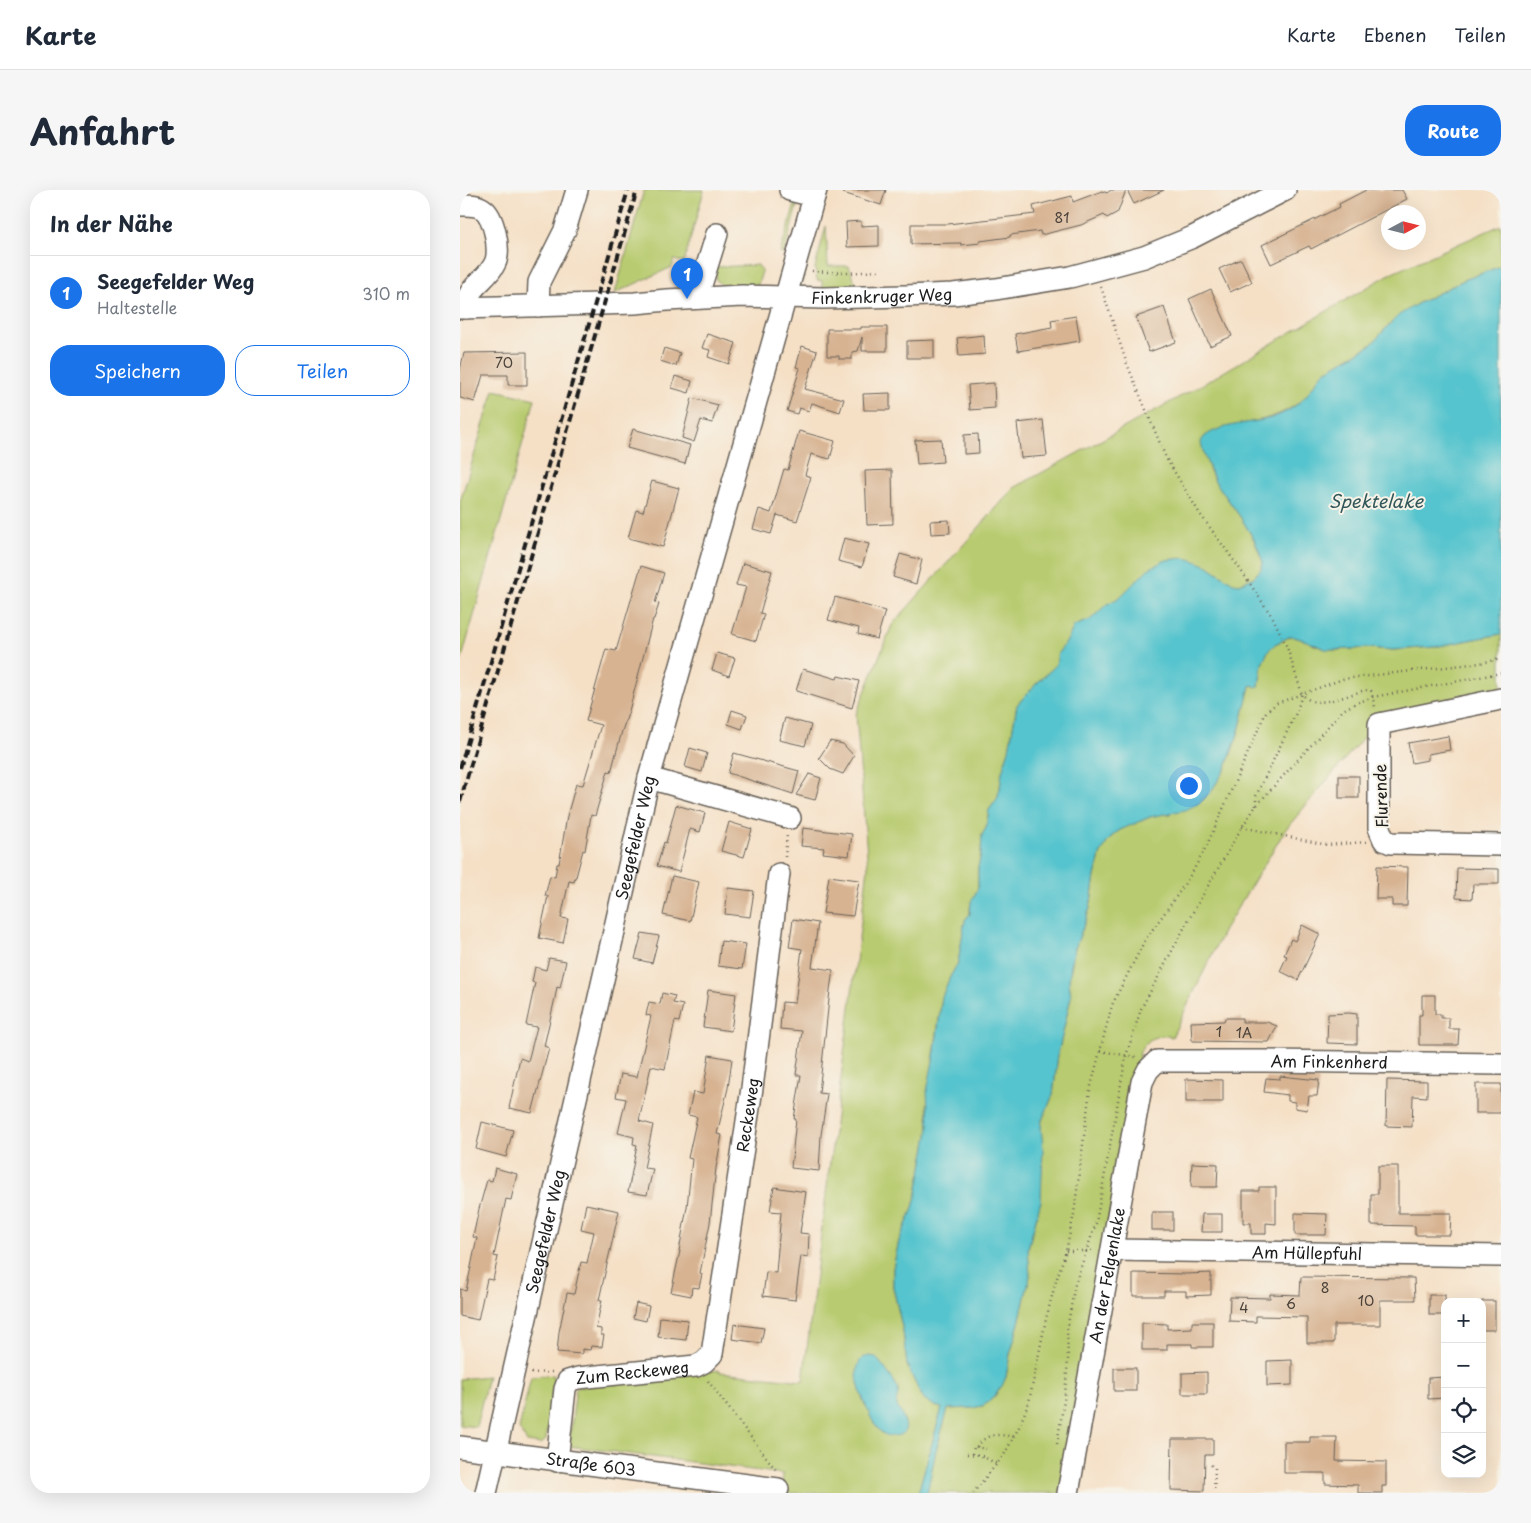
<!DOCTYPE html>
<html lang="de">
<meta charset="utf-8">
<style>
body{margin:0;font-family:"Playpen Sans",sans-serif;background:#f6f6f7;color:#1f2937}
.controls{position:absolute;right:15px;bottom:15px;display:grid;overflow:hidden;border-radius:10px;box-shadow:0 5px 20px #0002}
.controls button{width:45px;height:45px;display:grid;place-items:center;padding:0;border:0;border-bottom:1px solid #e0e1e3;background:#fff;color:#1f2937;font:25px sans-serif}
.compass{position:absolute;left:921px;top:15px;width:45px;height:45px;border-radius:50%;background:#fff;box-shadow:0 5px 20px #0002;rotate:83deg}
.you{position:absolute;left:728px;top:595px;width:18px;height:18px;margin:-12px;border:4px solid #fff;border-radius:50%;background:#1a73e8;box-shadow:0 0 0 8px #1a73e833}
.badge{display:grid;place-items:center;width:32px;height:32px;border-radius:50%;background:#1a73e8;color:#fff;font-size:16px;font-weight:700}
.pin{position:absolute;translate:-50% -41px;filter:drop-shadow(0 1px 2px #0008)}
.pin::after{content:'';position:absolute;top:26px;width:18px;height:15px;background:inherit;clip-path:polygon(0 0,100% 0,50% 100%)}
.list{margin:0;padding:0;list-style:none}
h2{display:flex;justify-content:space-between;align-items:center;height:65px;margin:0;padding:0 20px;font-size:21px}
h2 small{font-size:16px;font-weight:400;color:#747a83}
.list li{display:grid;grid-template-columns:32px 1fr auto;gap:15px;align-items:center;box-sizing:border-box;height:75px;padding:0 20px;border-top:1px solid #e0e1e3}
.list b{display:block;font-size:19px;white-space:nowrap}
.list p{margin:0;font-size:16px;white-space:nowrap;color:#747a83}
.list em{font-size:16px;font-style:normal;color:#747a83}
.actions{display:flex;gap:10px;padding:15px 20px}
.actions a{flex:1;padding:11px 0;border:1px solid #1a73e8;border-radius:20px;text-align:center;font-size:18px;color:#1a73e8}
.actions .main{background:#1a73e8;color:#fff}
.icon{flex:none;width:28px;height:28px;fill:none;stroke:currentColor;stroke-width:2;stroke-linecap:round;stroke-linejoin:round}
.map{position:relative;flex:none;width:1041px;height:1303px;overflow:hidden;border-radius:20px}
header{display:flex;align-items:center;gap:30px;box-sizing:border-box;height:70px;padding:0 25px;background:#fff;border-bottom:1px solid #e0e1e3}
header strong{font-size:24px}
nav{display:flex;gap:28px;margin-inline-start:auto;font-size:18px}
.intro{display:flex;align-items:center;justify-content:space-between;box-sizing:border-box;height:120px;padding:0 30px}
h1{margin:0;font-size:35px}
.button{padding:12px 22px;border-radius:20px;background:#1a73e8;color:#fff;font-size:18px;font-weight:700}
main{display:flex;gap:30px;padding:0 30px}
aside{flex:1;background:#fff;border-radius:20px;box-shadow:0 5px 20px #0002}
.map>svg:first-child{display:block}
.green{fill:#b8cb6f;stroke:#6a7446;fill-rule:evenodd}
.water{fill:#57c4ce;stroke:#3a7075}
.building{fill:#d7b392}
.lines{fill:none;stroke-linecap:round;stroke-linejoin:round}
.minor-casing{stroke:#686158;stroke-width:24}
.path{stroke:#686158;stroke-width:2.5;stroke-dasharray:1 4;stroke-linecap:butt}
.minor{stroke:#fff;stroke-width:21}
.rail{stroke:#1c1c1c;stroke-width:4;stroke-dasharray:8 4;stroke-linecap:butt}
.labels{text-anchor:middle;stroke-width:4;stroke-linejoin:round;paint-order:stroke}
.number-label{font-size:14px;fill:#4b423a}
.street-label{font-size:16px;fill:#1c1c1c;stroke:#f7f3e8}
.water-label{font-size:18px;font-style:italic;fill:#31575a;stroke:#f7f3e8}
</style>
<header>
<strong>Karte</strong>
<nav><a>Karte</a><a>Ebenen</a><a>Teilen</a></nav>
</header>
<div class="intro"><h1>Anfahrt</h1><a class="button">Route</a></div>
<main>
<aside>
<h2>In der Nähe<small></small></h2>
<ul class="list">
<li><span class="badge">1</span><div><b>Seegefelder Weg</b><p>Haltestelle</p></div><em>310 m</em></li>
</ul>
<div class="actions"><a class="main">Speichern</a><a>Teilen</a></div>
</aside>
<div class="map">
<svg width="1041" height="1303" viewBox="0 0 1041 1303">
<rect width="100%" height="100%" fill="#f7f3e8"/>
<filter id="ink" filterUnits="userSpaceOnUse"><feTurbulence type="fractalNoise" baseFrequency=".02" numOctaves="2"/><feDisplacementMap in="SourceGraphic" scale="10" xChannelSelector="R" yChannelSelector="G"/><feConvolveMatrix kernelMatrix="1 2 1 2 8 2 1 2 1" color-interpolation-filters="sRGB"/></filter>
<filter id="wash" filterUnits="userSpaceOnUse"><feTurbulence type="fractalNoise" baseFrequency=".0096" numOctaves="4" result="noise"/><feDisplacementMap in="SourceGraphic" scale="20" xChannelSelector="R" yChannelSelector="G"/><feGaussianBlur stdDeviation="1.12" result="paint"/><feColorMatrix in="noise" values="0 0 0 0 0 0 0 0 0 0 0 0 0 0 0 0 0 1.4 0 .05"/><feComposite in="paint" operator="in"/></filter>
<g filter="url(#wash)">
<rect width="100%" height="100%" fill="#f5e0c6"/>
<g class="green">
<path d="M184,0H244L224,72L214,70L212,77L155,103Z"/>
<path d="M335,14L337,16L324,64L320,63Z"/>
<path d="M1041,35V76L1004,90L957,114L928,136L911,155L865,181C859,186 856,193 851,200C844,210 833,218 821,223C796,235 767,232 744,247L749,279L755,291L781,328L795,351L803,372L802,379L794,387L780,394H773L748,376L724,368L688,379L660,407L641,420L630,430L614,436L607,451L598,463L596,475L573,497L557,515L549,560L542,582L540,598L537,609L529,620L526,638L522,645L521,664L518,678V698L510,717V724L505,730L498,773L490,787L482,807L467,915L469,936L468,946L457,1003L452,1021L439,1051L433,1078V1097L443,1141L447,1175L459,1201L464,1209L475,1216L482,1218L458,1303H321L323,1284L109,1256L116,1197L260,1180V1182L343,1191L368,988L408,678L396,524L432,435L554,298L745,193L928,85ZM410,1166C414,1167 414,1166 417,1169C420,1172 437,1195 438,1198C439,1204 435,1208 436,1214C438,1224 454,1236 439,1244C431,1239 412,1227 408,1220C399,1206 398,1191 399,1175Z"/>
<path d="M366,36L368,76H389L398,100H363L362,91L357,90L355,78Z"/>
<path d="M298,75L302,81L298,95L264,97L256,90L255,77Z"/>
<path d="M227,77H235L231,91L226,98H222Z"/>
<path d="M34,200L75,209L0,475V312Z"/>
<path d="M1041,444V503L912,537L826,639L764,740L712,847C697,843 687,849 680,862L600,1303H467L476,1260L488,1219L512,1218L522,1216L529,1212L536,1205L546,1187L550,1164L559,1133L570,1086L568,1058L581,1011V937L582,930L593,905L598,864L611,807L609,791L614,761L630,718L635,686L640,665L646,654L653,645L660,640L690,627L700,624H710L750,603L765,580L779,541L790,496L792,495H799L802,474L808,461L815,454L831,446L847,451L856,456L874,460L909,458L933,460L974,457Z"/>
<path d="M94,1185L86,1250L81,1254L67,1252L59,1239L71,1187Z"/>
<path d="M28,1186L16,1237L0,1235V1189Z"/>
</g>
<g class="water">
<path d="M1041,76V444L974,457L933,460L909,458L874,460L865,459L847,451L831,446L815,454L808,461L802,474L799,497H796L792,495L790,496L779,541L765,580L750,603L738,614L725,620L690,627L660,640L653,645L646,654L640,665L635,686L630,718L614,761L611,775L609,791L611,807L598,864L593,905L582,930L581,937L583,958L581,1011L568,1058L570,1086L559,1133L550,1164L546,1187L542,1196L529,1212L522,1216L512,1218L488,1219L476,1260L467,1303H458L482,1218L475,1216L464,1209L459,1201L447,1175L443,1141L433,1097V1078L439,1051L452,1021L457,1003L468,946L469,936L467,901L475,861L482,807L490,787L498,773L505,730L510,724L511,712L518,698V678L521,664L522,645L526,638L529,620L537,609L540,598L542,582L549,560L557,515L573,497L596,475L598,463L607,451L614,436L630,430L646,415L660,407L688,379L706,370L724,368L733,370L748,376L773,393L780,394L794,387L801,379L803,372L795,351L781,328L755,291L744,265L741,252C747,235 795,233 811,228C827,223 842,213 851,199C856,193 859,186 865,181L911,155L928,136L939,125L957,114L1004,90Z"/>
<path d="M410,1166C414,1167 414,1166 417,1169C421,1173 438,1195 438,1200C439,1206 435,1210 437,1215C439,1223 454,1240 439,1245C420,1251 413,1232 407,1219C402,1206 392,1184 400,1171C402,1167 406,1167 410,1166Z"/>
</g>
<g id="blocks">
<g class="building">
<path d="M383,0H426L421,15L383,3Z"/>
<path d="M651,0H666L658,22L647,28L644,25L621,35L581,45L580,41L550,45V47L520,51V53L501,55V53L451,54V34H488L575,24L573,16L612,6L613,12L642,1L647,3Z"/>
<path d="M667,0H704L674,14Z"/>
<path d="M906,0H942L947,9L851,59L849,56L811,74L802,55L880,17L879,14Z"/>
<path d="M401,31V36L419,35V56L387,57L386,32Z"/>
<path d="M781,69L792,92L770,102L759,79Z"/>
<path d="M751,99L772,146L750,156L729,109Z"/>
<path d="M704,117L716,152L689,162L676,127Z"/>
<path d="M616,126L620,151L558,161L555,144L592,137L591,130Z"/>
<path d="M401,137H427V161H402V147L398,161L392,162V169H379V166H367V139H401Z"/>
<path d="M247,144L276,153L269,174L248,167L250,160L242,158Z"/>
<path d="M524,145L525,164L499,166L497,148Z"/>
<path d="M474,150V168H447V151Z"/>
<path d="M342,156L357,161L345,199L384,209L380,222L352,213L349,221L339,218L337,224L327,221L340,178L336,177Z"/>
<path d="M204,158L220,163L216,176L200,171Z"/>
<path d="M67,162V195H48V185H23L15,212L0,208V180L4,163Z"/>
<path d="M215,186L232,191L229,203L212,198Z"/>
<path d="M534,193L535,218L510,220L508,195Z"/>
<path d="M430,203V220H404L403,204Z"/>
<path d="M232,208L258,215L252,233L241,230L234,252L222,248Z"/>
<path d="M583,230L587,266L561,268L557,233Z"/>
<path d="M173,239L230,255L225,274L167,258Z"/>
<path d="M339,241L375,251L370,269L351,264L345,285L351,287L337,331L317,325L311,344L293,339L299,319L311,323L324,279L328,280Z"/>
<path d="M518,244L519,263L504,264V245Z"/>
<path d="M481,249L483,272L457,274L455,250Z"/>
<path d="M432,280L433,334L407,335L405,281Z"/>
<path d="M192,291L219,298L203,357L168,348L176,320L183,322Z"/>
<path d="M489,330L490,343L471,344L470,331Z"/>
<path d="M384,348L409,354L402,377L378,371Z"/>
<path d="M440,364L462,370L456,394L433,387Z"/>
<path d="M283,373L312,381L300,423L304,424L296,451L272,444L286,397L276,395Z"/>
<path d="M181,376L204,383L195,413L199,414L194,429H193L169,521L162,541L151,582L148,581L135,626L131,625L125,661L123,660L116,687H115L114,692L109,691L101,728L108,729L103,753L79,748L88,706H85L90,686L95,687L97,674H99L107,626L116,594L123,595L141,535L126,531L146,459L156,461Z"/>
<path d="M375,407L425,421L417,449L398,444L399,438L368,430Z"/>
<path d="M257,463L275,468L269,486L252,480Z"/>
<path d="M343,479L377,489L378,486L399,491L392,518L336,501Z"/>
<path d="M272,520L287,525L282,539L268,534Z"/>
<path d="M325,528L351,535L345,556L319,550Z"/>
<path d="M988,546L990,560L968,564V570L952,573L948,553Z"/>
<path d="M370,551L383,554L394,566L383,584L370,579L359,568Z"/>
<path d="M230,558L247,563L242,582L225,577Z"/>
<path d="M274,563L339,581L333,604L268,583Z"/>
<path d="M349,584L361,588L355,610L336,605Z"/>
<rect x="879" y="586" width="20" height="22"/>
<path d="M216,615L245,623L240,642L230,639L219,682L197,676L204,652L206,653Z"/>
<path d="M269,632L292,639L284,667L261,661Z"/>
<path d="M343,638L392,644L389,666L363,663L364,658L341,656Z"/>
<path d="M917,676L948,677L947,716H932V709H916Z"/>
<path d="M997,678L1039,679V694H1013L1012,709L996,708Z"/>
<path d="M212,686L239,692L230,731L203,725Z"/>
<path d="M369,686L399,690L393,726L363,723Z"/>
<path d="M268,698L294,701L290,727L265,724Z"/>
<path d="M333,729L358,733L352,777L373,780L370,800L359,903L367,904L361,945L359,981L331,978L336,929H334L341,885H336L342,841L320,839L322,812L335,813L342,759L329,757Z"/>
<path d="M842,735L860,744L838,790L820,781L827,766L824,765L831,749L835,751Z"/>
<path d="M182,743L199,746L192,773L175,769Z"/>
<path d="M261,751L286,754L282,779L258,776Z"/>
<path d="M89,768L106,771L100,798L97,797L95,808L84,856L89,858L72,923L49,918L60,868L68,871L77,837L66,835L75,793L72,792L75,777L86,780Z"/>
<path d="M248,800L276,804L271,841L243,837Z"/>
<path d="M202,803L215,806L213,813L223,815L219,832L215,831L205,879L191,876L179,931L193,935L184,978L193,979L187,1005L168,1002L177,955L173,954L174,947L158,943L166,909L156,907L161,884L177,887L191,826L186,825L189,812L200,814Z"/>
<path d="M962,805H975V824H981V828H989V839H999L998,855H959V825H962Z"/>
<path d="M889,823L897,824V854L867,853L868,824Z"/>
<path d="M765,828H782V832H807L817,836L809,852L732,851L731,832L764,831Z"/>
<path d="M249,865L272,869L268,898L257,944L262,945L256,978L250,1033L240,1083L242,1084L239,1098L232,1097L231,1106L211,1102L220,1061H219L227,1017L232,969L228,968L237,927L228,925L233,902L243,904Z"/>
<path d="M820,886L859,890L857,906H849L847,920L835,918V912L828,911V905L804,902L806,888L820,889Z"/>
<path d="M726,889L763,890V912H726Z"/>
<path d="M927,890L967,891V907L953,906L952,937L926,936Z"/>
<rect x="1016" y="894" width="25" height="29"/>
<path d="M22,932L53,940L46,967L16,959Z"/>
<path d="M732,973L758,974L757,997H731Z"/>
<path d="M918,976H938V1023H991L990,1045H955V1036L911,1035V1004H918Z"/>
<path d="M35,978L57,984L51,1010L46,1009L34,1066L38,1067L33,1090L27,1089L18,1130L0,1126V1099L6,1101L17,1048L13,1047L19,1019L27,990L32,991Z"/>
<path d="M314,997L346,1002L340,1043L349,1044L348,1067L341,1066L335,1110L303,1106L306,1082L316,1083L321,1022L310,1021Z"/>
<path d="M799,997H816V1034L806,1033V1044H791V1033H783V1001H799Z"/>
<path d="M126,1014L159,1021L139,1110H142L136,1138L141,1139V1145H144L142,1157L131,1156L130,1160L122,1159V1164L97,1162L99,1142L107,1103L114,1104L121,1072L127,1073L134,1042L121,1039Z"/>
<rect x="692" y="1022" width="21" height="18"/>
<path d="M835,1023L867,1024L866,1045H835Z"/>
<path d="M742,1024H762V1042H741Z"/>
<path d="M673,1083L726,1084L751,1083V1105L726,1106V1101H704V1106H673Z"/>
<path d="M841,1087L954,1088L955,1110H920V1135H874V1153H847V1127L796,1126V1132L769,1131L770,1107L810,1108V1104L840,1105Z"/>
<rect x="969" y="1105" width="16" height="20"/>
<rect x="1022" y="1111" width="13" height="29"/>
<path d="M176,1113L189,1116L186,1131L173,1128Z"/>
<path d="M200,1127L228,1130L226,1150L198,1147Z"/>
<path d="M732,1132H753V1157H732V1154H707V1160H682V1133L707,1134V1139L732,1138Z"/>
<path d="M274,1134L304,1138L301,1153L272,1149Z"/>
<path d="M832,1170V1195L807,1196V1171Z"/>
<rect x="654" y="1178" width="22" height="23"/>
<path d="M747,1182V1204H722V1183Z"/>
<path d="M985,1187V1208L968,1209V1188Z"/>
<path d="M850,1247H877L876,1271L926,1272V1296H922V1303H898V1295L865,1294V1283H824V1252H850Z"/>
<path d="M712,1249H753V1265H745L744,1301L711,1300Z"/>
</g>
</g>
</g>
<g filter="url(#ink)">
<use href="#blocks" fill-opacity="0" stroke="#686158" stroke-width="1"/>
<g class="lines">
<g class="minor-casing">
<g id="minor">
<path d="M330,0L354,6"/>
<path d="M0,15C7,15 16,14 23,19C34,26 41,61 35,73C27,91 7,95 6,118"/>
<path d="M237,108L257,44"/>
<path d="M78,116L79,92L105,40L117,0"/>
<path id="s1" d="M0,118L175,113L207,110L282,106L363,108L445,106L493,104L536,99L610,87L684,67L733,47L825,0"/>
<path d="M1041,509L919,534V638L924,650L931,653L1041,655"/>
<path d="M189,588L330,628"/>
<path id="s2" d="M652,1060L1041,1066"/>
<path id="s3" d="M0,1257L318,1299"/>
<path id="s4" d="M97,1271L105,1199L108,1191L118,1188L236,1176L244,1172L252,1164L292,898L319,684"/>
<path id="s5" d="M26,1303L189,588L356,0"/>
<path id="s6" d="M608,1303L682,892L688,880L697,871H807L1041,874"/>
</g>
</g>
<g class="path">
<path d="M352,81L386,83L419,81"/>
<path d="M641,97L667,174L706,268L740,324L780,379L813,428L827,457L842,504C845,507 848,510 852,511C865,515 892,504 905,500L911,501L915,517"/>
<path d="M796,616V606L837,521L842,504"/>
<path d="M782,637L867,655L906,652"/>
<path d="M325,667L327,645"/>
<path d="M640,861L676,867"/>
<path d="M606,1061H634"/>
<path d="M71,1183L93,1182"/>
<path d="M248,1191L316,1280"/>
<path d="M597,1254L605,1204L608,1170L607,1140L615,1094L636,1033L666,866L681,819L729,729L782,637L796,616L883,520L894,514L913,507L1041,483"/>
<path d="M517,1257C527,1242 538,1244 554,1247"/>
<path d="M507,1264L520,1265L537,1274"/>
<path d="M513,1264L514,1256L526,1259"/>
<path d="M751,1275L755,1278L754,1303"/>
<path d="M513,1303L544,1265L559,1237L569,1212L586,1129L596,1091L606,1061L614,1024L630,900L652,815L685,750L716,707L733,681L747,655L806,522L817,513L883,489L1020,473L1041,469"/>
</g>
<use href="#minor" class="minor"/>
<g class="rail">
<path d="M0,578L168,0"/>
<path d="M0,612L177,0"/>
</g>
</g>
</g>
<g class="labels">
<g class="number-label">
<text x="602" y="33">81</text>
<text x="44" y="178">70</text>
<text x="759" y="847">1</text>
<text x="784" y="848">1A</text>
<text x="865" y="1103">8</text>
<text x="906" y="1116">10</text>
<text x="831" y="1119">6</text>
<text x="784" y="1123">4</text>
</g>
<g class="street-label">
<text dy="6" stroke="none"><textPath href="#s1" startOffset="422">Finkenkruger Weg</textPath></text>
<text transform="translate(921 606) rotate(-92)" y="6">Flurende</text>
<text dy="6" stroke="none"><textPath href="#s5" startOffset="672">Seegefelder Weg</textPath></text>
<text dy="6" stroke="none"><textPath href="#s6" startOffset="616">Am Finkenherd</textPath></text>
<text dy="6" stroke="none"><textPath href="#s4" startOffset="472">Reckeweg</textPath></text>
<text dy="6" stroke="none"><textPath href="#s5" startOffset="268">Seegefelder Weg</textPath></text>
<text dy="6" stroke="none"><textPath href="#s2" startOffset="195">Am Hüllepfuhl</textPath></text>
<text dy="6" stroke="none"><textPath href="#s6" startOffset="221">An der Felgenlake</textPath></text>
<text dy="6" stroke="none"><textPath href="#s4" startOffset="146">Zum Reckeweg</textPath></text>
<text dy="6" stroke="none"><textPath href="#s3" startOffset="132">Straße 603</textPath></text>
</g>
<g class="water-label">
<text x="916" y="318">Spektelake</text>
</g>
</g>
</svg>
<div class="controls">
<button>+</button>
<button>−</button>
<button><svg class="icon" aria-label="locate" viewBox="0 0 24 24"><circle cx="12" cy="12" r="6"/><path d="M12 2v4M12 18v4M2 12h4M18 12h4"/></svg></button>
<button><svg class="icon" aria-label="layers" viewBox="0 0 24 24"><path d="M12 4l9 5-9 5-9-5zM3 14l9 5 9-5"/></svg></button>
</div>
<svg class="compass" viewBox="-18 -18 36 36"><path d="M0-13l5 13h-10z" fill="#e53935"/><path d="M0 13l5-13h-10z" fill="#747a83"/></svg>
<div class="you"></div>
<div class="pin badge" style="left:227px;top:109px">1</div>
</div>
</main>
